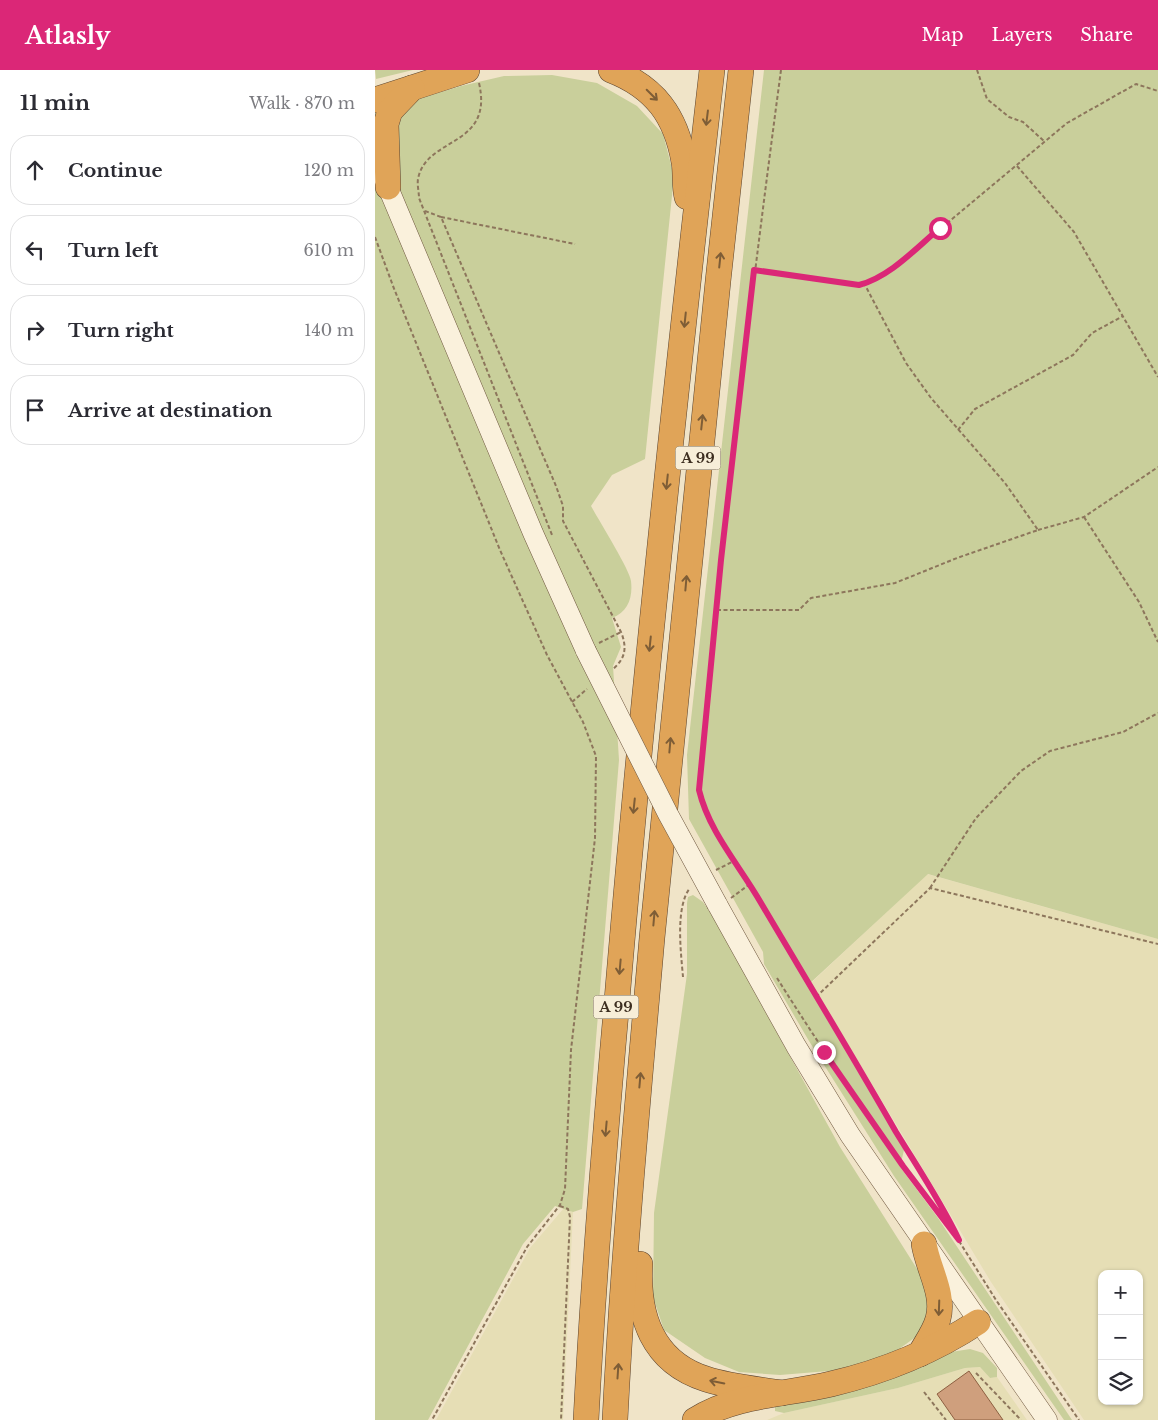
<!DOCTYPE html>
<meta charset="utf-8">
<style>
body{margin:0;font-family:"Libre Baskerville",serif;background:#f2f2f3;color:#2b2b33}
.controls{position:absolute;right:15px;bottom:15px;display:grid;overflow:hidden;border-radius:10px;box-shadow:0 1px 4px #0004}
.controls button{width:45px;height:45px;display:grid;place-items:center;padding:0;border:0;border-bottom:1px solid #e1e1e2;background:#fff;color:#2b2b33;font:25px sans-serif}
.stop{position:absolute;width:15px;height:15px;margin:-11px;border:4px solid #db2777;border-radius:50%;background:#fff}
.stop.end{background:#db2777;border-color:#fff;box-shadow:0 1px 5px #0008}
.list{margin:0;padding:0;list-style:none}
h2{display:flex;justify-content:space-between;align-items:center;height:65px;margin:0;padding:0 20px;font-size:21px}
h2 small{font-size:16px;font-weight:400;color:#7c7c81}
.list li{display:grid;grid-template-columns:32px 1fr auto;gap:15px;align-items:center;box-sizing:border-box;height:70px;margin:0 10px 10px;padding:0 10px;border:1px solid #e1e1e2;border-radius:20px}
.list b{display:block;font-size:19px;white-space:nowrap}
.list em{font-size:16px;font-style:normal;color:#7c7c81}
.icon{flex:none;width:28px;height:28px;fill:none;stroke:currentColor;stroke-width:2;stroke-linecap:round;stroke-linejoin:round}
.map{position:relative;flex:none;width:783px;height:1350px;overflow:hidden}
header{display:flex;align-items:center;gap:30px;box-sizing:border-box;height:70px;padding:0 25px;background:#db2777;color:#fff}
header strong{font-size:24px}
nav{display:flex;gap:28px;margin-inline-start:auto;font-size:18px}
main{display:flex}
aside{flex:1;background:#fff}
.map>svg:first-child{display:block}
.farmland{fill:#e6deb5;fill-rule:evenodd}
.green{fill:#c9cf9b}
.building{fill:#cf9f7d;stroke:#8d5f41}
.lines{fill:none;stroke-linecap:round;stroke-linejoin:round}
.secondary-casing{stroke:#6f573f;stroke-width:21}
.highway-casing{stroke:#5b4430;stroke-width:26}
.path{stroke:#8d765c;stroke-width:2;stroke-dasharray:4 2.5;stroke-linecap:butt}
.secondary{stroke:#faf1dc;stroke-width:20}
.highway{stroke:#e0a458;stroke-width:25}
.secondary-bridge-casing{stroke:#6f573f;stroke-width:21;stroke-linecap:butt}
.secondary-bridge{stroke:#faf1dc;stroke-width:20}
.oneway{stroke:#7e5d36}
.route{stroke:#db2777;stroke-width:6}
.labels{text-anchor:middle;stroke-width:4.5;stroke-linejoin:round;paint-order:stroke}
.shield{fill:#f7eed8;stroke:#756857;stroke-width:1}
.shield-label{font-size:14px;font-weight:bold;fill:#3d2e20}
</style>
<header>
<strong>Atlasly</strong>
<nav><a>Map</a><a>Layers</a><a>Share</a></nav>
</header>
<main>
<aside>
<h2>11 min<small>Walk · 870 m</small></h2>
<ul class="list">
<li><svg class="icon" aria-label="ahead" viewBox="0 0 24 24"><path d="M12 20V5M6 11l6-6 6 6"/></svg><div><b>Continue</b></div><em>120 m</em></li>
<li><svg class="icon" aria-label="left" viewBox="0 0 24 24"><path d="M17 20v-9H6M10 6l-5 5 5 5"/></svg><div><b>Turn left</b></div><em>610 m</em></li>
<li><svg class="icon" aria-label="right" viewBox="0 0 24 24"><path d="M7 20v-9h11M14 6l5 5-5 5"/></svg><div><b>Turn right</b></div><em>140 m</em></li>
<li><svg class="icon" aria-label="arrive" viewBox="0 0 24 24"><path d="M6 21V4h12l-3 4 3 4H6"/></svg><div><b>Arrive at destination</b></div></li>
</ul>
</aside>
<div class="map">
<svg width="783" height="1350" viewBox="0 0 783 1350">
<rect width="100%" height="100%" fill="#f0e4c8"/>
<g class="farmland">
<path d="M552,804L783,869V1350H709L616,1212L436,913ZM727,1204H764V1331H727Z"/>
<path d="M189,1138L198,1142L188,1350H61L155,1178Z"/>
<path d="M605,1297L615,1308L622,1307L652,1350H392L409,1343L523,1318L590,1298Z"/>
</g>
<g class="green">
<path d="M0,0H38L1,9Z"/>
<path d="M389,0H783V869L553,804L433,915L529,1080L525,1097L563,1148L697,1350H689L519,1106L434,971L389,894L388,882L314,749L312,685Z"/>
<path d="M177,5L222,13L262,36L288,64L299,106L270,389L237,405L216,436C223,449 255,500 256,511C258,528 253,542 237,548L246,577L238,596L244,690L207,1139L198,1142L180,1136L148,1174L53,1350H0V42L86,16L129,6Z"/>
<path d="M318,825L328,832L337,845L465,1077L544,1202L556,1227V1247L545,1264L524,1279L506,1287L466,1300L405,1305L364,1302L330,1288L289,1260L278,1227L279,1143L312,904V833L313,827Z"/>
<path d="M595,1279L608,1283L622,1298V1307L615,1308L605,1297L590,1298L523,1318L409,1343L400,1341V1335L576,1282Z"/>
</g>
<path class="building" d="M594,1301L628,1350H580L562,1324Z"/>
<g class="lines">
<g class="secondary-casing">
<g id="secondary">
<path d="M7,103L158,463L211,581"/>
<path d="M342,834L421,976L475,1065L672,1350"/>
</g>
</g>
<g class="highway-casing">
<g id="highway">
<path d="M236,0C280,17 301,46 309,92C311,103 309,116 312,127"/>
<path d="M0,30L92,0"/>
<path d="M13,117L11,54L15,41L37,18"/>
<path d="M265,1194C262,1246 277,1292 331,1309C355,1317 382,1319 407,1323"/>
<path d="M545,1284C551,1273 560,1261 563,1249C570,1224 553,1199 549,1174"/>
<path d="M211,1350C218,1214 229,1078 241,942C267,628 301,314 337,0"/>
<path d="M240,1350C248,1189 263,1028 277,868C304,578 334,289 366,0"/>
<path d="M320,1350C361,1324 410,1325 456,1314C507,1302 559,1281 603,1252"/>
</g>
</g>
<g class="path">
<path d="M406,0C374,240 346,479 324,720C334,762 365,796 386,833C431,909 477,985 521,1062C543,1098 566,1132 584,1170"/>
<path d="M602,0L612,29L634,47L648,52L670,72"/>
<path d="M104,13C119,78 51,66 43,109C42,115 44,122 44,128L177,465"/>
<path d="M642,96L699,162L783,307"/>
<path d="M50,141L66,147L181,416L188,436V451L246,562C252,577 251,588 238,599"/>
<path d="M66,147L200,174"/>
<path d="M0,167L18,216L125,480L172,585L208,652L221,686L220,768L196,980L190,1119L185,1135L152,1177L57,1350"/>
<path d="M379,200L484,215L496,212L522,195L692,53L761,14L783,21"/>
<path d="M583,360L600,339L698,285L717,263L748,246"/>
<path d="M709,447L764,532L783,572"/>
<path d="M663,460L709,447L783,397"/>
<path d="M342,540H424L436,528L520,513L582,488L663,460L630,413L556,328L531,293L489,213"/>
<path d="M224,573L246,562"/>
<path d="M197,632L212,619"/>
<path d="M341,800L359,791"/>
<path d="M555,818L601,748L646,701L675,681L748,662L783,643"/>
<path d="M356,828L375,814"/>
<path d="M308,907C306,883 300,837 315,818"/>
<path d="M402,908C458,997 518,1084 581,1167"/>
<path d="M441,927L555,818L783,874"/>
<path d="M185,1136L193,1139L195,1147L186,1350"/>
<path d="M584,1171L621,1230L704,1350"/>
<path d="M601,1303L646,1350"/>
<path d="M549,1322L571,1350"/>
</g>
<use href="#secondary" class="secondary"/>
<use href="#highway" class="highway"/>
<g class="secondary-bridge-casing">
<path id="secondary-bridge" d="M211,581L293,744L342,834"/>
</g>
<use href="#secondary-bridge" class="secondary-bridge"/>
</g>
<defs><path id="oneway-shaft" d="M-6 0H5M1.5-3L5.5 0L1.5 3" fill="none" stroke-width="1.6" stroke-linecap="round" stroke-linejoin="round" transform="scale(1.25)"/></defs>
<g class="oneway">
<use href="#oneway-shaft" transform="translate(277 25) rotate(45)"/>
<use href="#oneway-shaft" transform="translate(332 48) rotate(97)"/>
<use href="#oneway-shaft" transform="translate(345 190) rotate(-84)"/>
<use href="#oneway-shaft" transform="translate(310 250) rotate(96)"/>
<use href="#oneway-shaft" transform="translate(327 352) rotate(-84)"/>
<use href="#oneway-shaft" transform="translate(292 412) rotate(96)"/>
<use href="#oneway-shaft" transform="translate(311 513) rotate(-85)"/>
<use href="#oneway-shaft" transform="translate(275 574) rotate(96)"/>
<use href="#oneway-shaft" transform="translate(295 675) rotate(-85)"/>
<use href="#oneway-shaft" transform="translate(259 736) rotate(96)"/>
<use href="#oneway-shaft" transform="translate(279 848) rotate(-85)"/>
<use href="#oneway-shaft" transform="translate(245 897) rotate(95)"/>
<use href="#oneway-shaft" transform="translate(265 1010) rotate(-85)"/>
<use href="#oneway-shaft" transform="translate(231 1059) rotate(95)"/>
<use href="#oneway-shaft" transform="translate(564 1238) rotate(92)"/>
<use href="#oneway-shaft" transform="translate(243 1301) rotate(-86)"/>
<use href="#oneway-shaft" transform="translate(342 1312) rotate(-169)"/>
</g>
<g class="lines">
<path class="route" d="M449,982L528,1096L584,1170C566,1132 543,1098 521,1062C477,985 431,909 386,833C365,796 334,762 324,720L346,490L379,200L484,215C515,207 541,178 565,158"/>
</g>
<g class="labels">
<g class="shield">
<rect x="300.5" y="376.5" width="45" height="23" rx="4"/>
<rect x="218.5" y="925.5" width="45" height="23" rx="4"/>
</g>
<g class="shield-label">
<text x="323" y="393">A 99</text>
<text x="241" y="942">A 99</text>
</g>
</g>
</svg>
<div class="controls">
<button>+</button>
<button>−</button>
<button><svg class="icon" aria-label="layers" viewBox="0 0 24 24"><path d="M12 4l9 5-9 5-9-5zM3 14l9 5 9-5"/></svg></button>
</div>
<div class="stop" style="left:565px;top:158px"></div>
<div class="stop end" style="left:449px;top:982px"></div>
</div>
</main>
